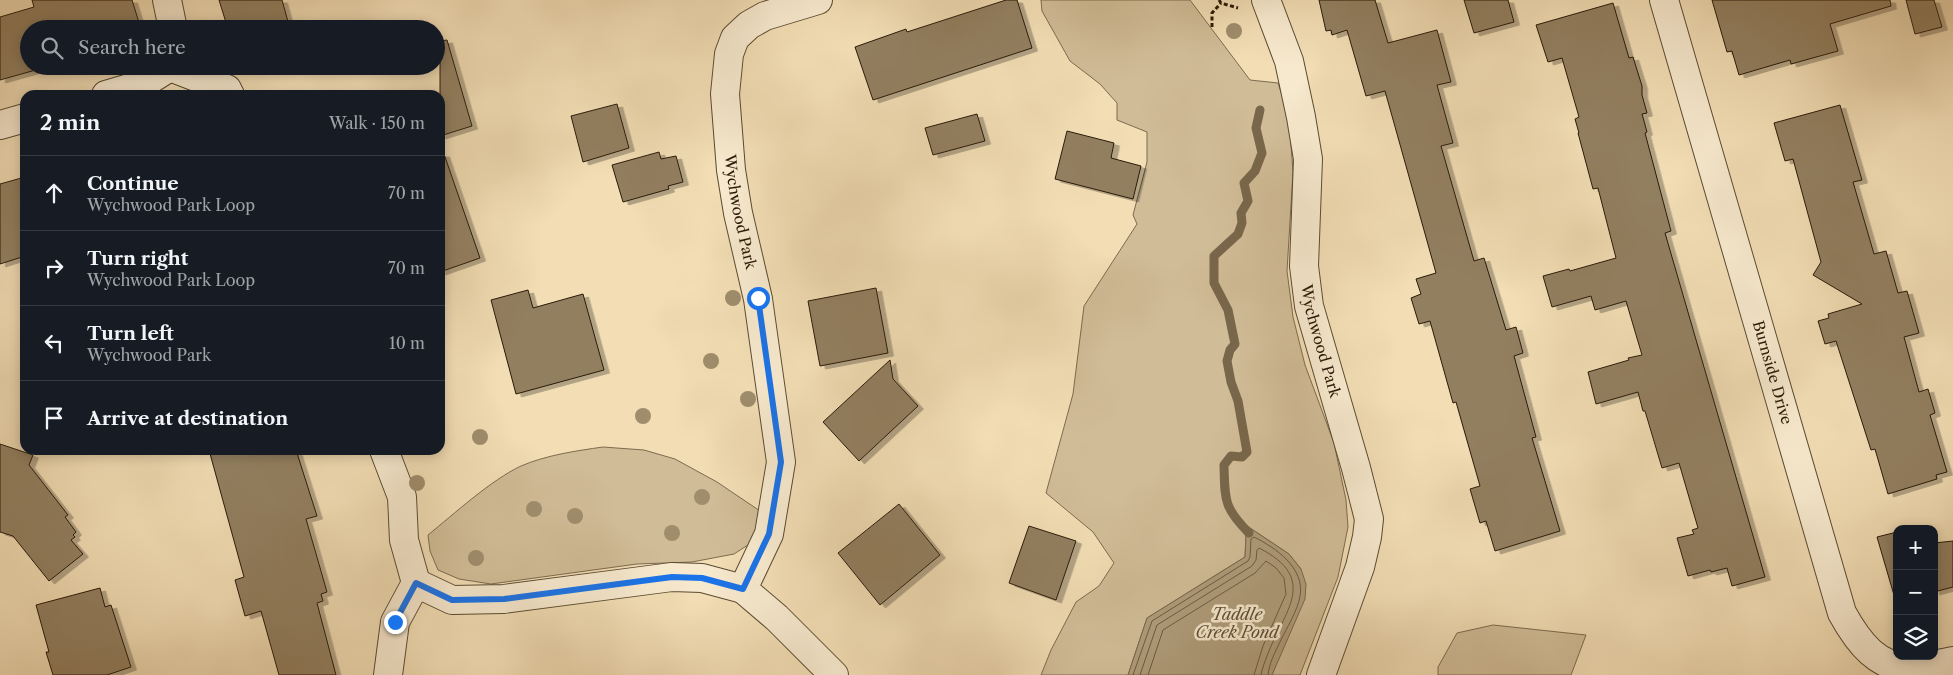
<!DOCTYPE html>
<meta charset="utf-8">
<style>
body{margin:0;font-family:"Libre Caslon Text",serif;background:#20242c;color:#f1f3f6}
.controls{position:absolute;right:15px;bottom:15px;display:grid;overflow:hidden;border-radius:10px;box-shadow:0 2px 12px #0003}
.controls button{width:45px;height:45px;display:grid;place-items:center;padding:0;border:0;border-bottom:1px solid #363941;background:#171b24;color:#f1f3f6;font:25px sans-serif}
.stop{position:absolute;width:15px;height:15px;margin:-11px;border:4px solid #1a73e8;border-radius:50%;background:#fff}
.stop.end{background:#1a73e8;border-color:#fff;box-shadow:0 1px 5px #0008}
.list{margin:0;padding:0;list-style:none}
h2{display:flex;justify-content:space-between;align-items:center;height:65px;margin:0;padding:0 20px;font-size:21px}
h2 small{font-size:16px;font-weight:400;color:#9ea1a6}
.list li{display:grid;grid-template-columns:32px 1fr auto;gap:15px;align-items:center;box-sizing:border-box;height:75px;padding:0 20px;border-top:1px solid #363941}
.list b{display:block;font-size:19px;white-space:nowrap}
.list p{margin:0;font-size:16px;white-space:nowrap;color:#9ea1a6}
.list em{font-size:16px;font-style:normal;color:#9ea1a6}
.icon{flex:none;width:28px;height:28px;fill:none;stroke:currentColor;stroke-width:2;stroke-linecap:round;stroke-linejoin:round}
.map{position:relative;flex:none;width:1953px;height:675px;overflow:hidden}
.search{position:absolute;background:#171b24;box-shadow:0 2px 12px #0003;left:20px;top:20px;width:425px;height:55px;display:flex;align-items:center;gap:12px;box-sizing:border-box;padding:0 18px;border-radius:28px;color:#9ea1a6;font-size:19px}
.panel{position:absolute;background:#171b24;box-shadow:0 2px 12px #0003;left:20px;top:90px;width:425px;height:365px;border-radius:15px}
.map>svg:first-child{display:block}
.green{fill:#d0bc97;stroke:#7c6b4f}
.water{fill:#ae9b79;stroke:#79674b}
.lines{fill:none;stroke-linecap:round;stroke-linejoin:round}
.shore{stroke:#6c5a40;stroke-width:1}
.stream{stroke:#79674b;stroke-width:9}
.building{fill:#927f61;stroke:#291a07;filter:url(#shadow)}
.street-casing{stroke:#5b4b32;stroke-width:30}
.path{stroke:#291a07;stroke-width:3;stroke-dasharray:4 2.5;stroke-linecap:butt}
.street{stroke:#f7e9ce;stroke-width:28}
.tree{fill:#9f8d6c}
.route{stroke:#1a73e8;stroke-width:6}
.labels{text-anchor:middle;stroke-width:5;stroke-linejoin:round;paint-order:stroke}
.street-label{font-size:15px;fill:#291a07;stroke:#f7e9ce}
.water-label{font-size:16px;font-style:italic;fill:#5e4e35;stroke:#f7e9ce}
</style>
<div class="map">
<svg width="1953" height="675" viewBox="0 0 1953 675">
<defs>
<filter id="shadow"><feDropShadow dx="5.5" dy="3" stdDeviation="0" flood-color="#0004"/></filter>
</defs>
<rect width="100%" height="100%" fill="#f2ddb4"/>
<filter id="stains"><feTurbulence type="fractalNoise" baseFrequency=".004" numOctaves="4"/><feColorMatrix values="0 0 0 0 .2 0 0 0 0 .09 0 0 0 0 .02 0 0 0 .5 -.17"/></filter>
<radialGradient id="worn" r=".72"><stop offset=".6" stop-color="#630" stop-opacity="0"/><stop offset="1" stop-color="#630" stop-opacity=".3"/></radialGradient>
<g class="green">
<path d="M1041,0H1190L1250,80L1278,83L1289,117L1293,172L1287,271L1293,317L1305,365L1334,443L1346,500L1348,527L1338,577L1300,675H1272L1280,653L1301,569L1289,554L1247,526L1242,529L1246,536L1245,557L1147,618L1128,675H1041L1051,650L1076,602L1099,586L1114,563L1093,532L1046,493L1073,394L1084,306L1137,224L1133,215L1147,162V132L1117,120V103L1100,84L1070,61L1042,11Z"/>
<path d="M603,447L644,450L675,459L717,482L763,513L754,541L734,554L692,562L637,564L491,584L459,579L438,570L430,551L428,535C454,514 491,480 521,466C547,455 575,451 603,447Z"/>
<path d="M1493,625L1586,635L1571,675H1438V667L1457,633Z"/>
</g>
<path class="water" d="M1241,525L1247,526L1289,554L1301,569L1306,584L1305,599L1272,675H1128L1147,618L1245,557L1246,536Z"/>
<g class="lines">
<g class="shore">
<path d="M1133,675L1152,621L1248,561L1250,557L1251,539L1254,537C1276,548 1305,568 1300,596C1298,610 1286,629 1280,642C1275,652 1269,664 1268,675"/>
<path d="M1140,675L1157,625L1252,566L1256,560L1257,550L1259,548C1320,579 1284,611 1267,656C1265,662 1262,668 1261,675"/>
<path d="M1148,675L1163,630L1255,573L1266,561L1276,568L1284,578L1286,594L1263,646L1254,675"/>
</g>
<path class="stream" d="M1249,533C1223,507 1225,499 1224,465L1231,456L1242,457L1247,452L1238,401L1231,382L1227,361L1230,350L1235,344L1228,310L1214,283V256L1238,234L1242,223L1241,213L1248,201L1244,183L1255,171L1262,153L1256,128L1260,110"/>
</g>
<g class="building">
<path d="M32,0H132L141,29H29V66H50L0,80V17L34,7Z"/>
<path d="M219,0H282L290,29H228Z"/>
<path d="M1006,0H1017L1032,48L873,100L855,47L906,29L907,32Z"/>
<path d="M1319,0H1375L1388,43L1437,30L1451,82L1437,85L1453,143L1441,146L1474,261L1484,258L1506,330L1516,327L1523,353L1514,356L1536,437L1532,438L1560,531L1495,551L1486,521L1480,523L1470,489L1480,486L1456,402L1453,403L1430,321L1419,324L1411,298L1421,294L1416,279L1436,273L1385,91L1366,96L1347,30L1332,35L1331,30L1326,31Z"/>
<path d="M1464,0H1508L1514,22L1474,33Z"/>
<path d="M1712,0H1890L1891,6L1830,24L1838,51L1791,64L1790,60L1739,75L1732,51L1727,52Z"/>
<path d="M1906,0H1934L1942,27L1915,34Z"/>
<path d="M1613,3L1629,58L1633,57L1642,86V95L1647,113L1642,114L1647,132L1645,133L1671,231L1665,233L1765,577L1732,586L1727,568L1711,572L1710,570L1688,576L1677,538L1694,534L1692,530L1698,528L1679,463L1662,468L1645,411H1643L1638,392L1596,404L1588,372L1629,360L1628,358L1642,355L1626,301L1595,310L1591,296L1552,307L1543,276L1569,269L1570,271L1616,258L1598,188L1593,189L1578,133H1579L1575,119L1579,117L1562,58L1548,62L1536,25Z"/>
<path d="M447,40L472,126L440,136V41Z"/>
<path d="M617,104L629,148L583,162L571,116Z"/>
<path d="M1840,105L1862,180L1853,182L1874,254L1886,251L1898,293L1907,291L1919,333L1904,337L1919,392L1928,389L1935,413L1930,415L1947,472L1936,475L1937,479L1888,494L1875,449L1871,450L1836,341L1825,344L1818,321L1829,318L1828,314L1862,304L1813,275L1821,262L1793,159L1785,161L1774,123Z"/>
<path d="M977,114L985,141L933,155L925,128Z"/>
<path d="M1067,131L1114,143L1111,158L1141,166L1133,199L1055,179Z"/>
<path d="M659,152L661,159L676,156L683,182L668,186L669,189L623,202L612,165Z"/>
<path d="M440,154H444L480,258L440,272Z"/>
<path d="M25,177V256L0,264V184Z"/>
<path d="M876,288L888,353L820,366L808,301Z"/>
<path d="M528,290L533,308L583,294L604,370L516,394L491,300Z"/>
<path d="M890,360L893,379L918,406L859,461L823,422Z"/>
<path d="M0,444L33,455L29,465L68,515L65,517L76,532L73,535L75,537L71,540L83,554L49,581L13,536L0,532Z"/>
<path d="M209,450H296L317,516L306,519L327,592L321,594L323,601L317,603L336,675H279L261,611L245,616L235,580L244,577Z"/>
<path d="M899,504L940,555L880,605L838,553Z"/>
<path d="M1029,526L1076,541L1056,600L1009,583Z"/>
<path d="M1897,532V602H1896L1877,537Z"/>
<path d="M1953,541V587L1934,592V543Z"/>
<path d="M100,588L105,607L111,605L131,667L107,675H53L46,652H49L36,605Z"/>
</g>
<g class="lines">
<g class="street-casing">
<g id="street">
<path d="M167,0L173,29"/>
<path id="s1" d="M818,0L765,16L749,25L735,38L729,54L725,94L731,170L738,213L758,299L781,462L769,534L743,589L777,618L834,675"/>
<path id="s2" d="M1266,0L1289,61L1301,117L1308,159L1304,266L1309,306L1356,468L1369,519L1367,537L1360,567L1321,675"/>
<path id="s3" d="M1664,0L1842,613C1858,642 1878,670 1915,668C1927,667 1941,663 1953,661"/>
<path d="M170,67L227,89L230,95"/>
<path d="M106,95L143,84L170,67"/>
<path d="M0,125L25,118"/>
<path d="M384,450L402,497L404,540L416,583L395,622L388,675"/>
<path d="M416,583L452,600L504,599L672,577L702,578L743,589"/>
</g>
</g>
<g class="path">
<path d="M1219,0L1221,3L1238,8"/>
<path d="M1212,27V13L1221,3"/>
</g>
<use href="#street" class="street"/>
</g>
<g class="tree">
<circle cx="1234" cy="31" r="8"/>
<circle cx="733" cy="298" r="8"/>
<circle cx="711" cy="361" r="8"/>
<circle cx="748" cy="399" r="8"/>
<circle cx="643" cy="416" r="8"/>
<circle cx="480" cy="437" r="8"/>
<circle cx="417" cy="483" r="8"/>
<circle cx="702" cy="497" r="8"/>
<circle cx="534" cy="509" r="8"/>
<circle cx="575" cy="516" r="8"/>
<circle cx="672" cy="533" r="8"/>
<circle cx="476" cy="558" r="8"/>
</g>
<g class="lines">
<path class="route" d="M395,622L416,583L452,600L504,599L672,577L702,578L743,589L769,534L781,462L758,298"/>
</g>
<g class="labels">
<g class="street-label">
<text dy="5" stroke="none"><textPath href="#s1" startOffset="269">Wychwood Park</textPath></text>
<text dy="5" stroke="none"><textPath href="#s2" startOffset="349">Wychwood Park</textPath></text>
<text dy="5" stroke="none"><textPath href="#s3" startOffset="388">Burnside Drive</textPath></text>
</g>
<g class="water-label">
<text x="1237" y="620">Taddle<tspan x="1237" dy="18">Creek Pond</tspan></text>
</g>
</g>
<rect width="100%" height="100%" filter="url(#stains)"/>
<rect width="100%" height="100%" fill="url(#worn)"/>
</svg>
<div class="controls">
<button>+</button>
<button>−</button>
<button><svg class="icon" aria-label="layers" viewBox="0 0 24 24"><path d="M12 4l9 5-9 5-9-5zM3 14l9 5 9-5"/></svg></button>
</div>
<div class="stop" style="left:758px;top:298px"></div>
<div class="stop end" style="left:395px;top:622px"></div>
<div class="search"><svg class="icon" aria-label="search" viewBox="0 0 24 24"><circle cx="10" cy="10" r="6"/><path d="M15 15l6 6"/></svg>Search here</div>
<section class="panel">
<h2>2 min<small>Walk · 150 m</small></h2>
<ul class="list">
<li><svg class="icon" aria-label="ahead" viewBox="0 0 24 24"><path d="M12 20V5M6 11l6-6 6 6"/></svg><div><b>Continue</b><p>Wychwood Park Loop</p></div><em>70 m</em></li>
<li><svg class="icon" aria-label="right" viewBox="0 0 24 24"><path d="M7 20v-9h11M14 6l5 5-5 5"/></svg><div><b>Turn right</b><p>Wychwood Park Loop</p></div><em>70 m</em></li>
<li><svg class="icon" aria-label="left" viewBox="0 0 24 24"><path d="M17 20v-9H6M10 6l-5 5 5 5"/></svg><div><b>Turn left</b><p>Wychwood Park</p></div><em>10 m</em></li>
<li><svg class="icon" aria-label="arrive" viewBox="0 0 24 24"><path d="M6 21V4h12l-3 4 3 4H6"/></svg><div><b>Arrive at destination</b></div></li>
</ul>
</section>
</div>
